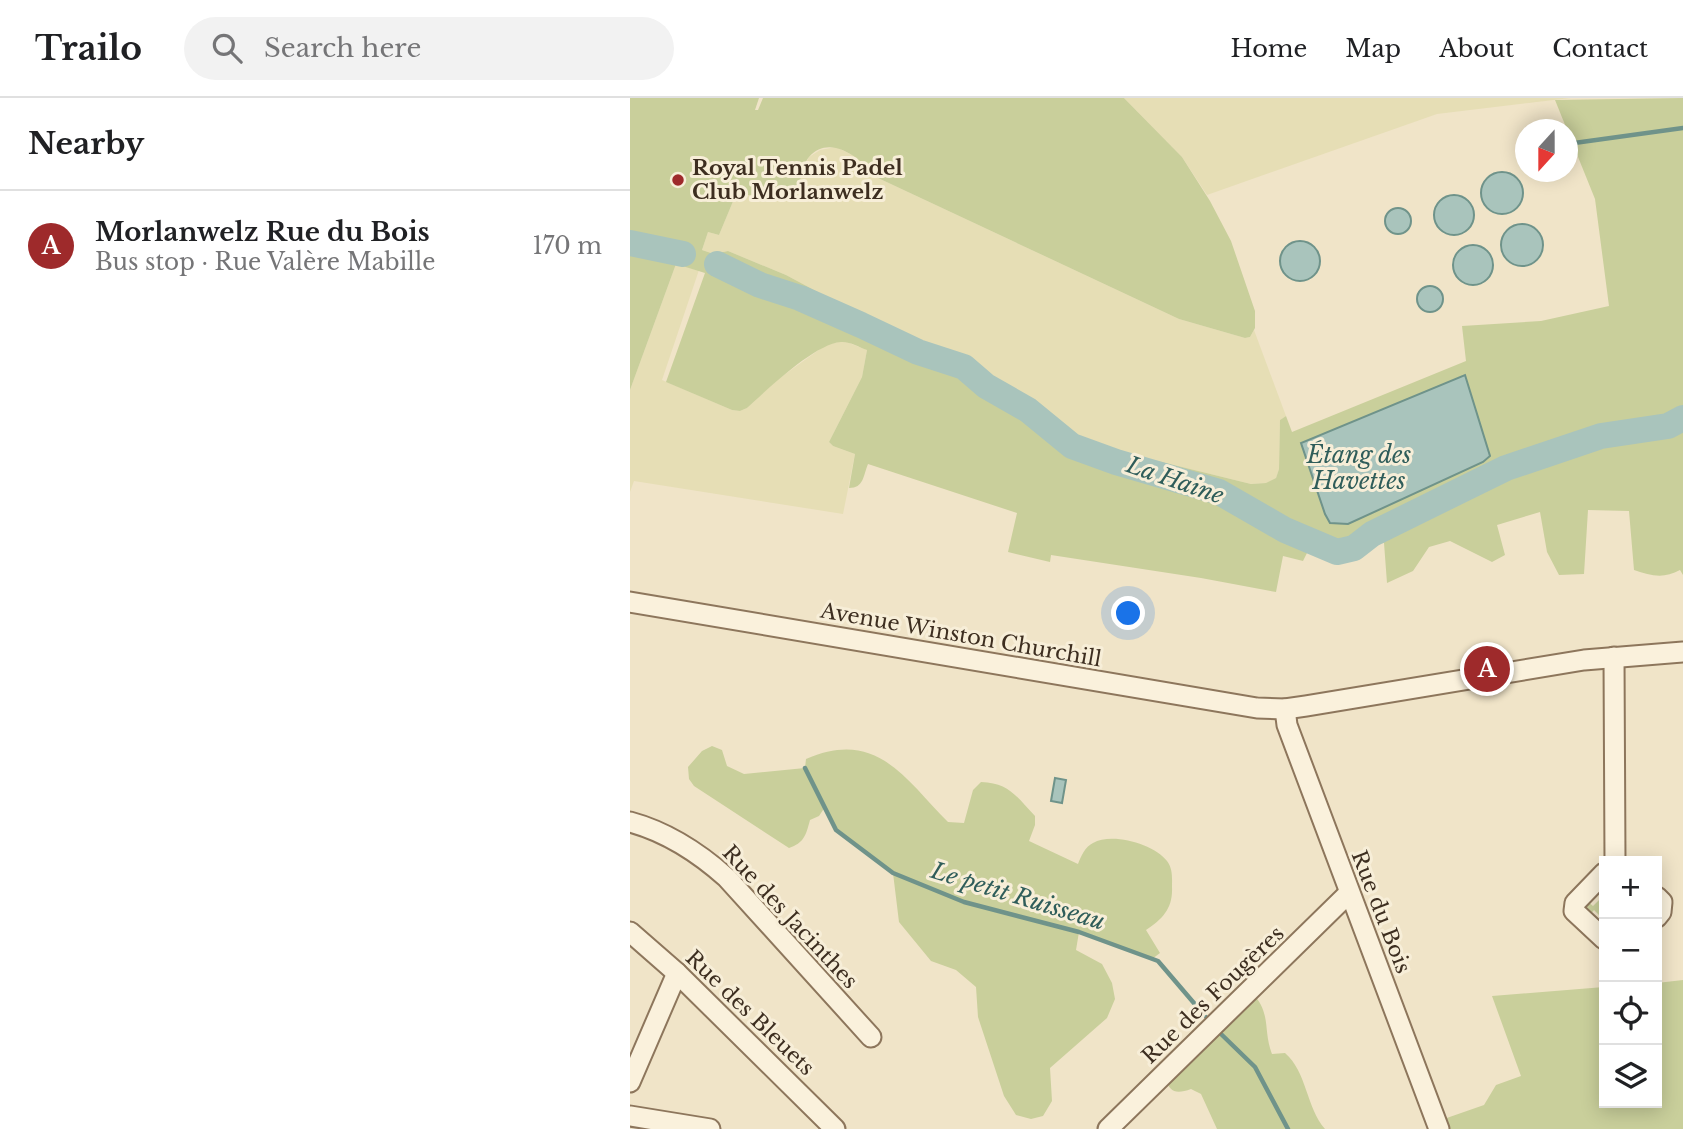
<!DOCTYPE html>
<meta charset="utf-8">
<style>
body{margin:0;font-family:"Libre Baskerville",serif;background:#f2f2f2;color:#202124}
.controls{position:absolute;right:21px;bottom:21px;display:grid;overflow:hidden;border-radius:0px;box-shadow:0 4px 18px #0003}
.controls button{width:63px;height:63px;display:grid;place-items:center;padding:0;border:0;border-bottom:2px solid #e0e0e0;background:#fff;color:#202124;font:35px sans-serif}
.compass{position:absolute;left:885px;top:21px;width:63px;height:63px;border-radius:50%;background:#fff;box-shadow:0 4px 18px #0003;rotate:201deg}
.you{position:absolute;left:499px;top:516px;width:24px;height:24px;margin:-18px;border:5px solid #fff;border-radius:50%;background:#1a73e8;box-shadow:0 0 0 10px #1a73e833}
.badge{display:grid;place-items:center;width:46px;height:46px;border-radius:50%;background:#9e2a2b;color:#fff;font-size:23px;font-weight:700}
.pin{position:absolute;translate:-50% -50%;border:4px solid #fff;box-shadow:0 2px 7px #0006}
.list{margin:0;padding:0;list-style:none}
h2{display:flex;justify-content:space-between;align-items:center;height:91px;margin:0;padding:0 28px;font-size:30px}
h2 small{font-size:23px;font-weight:400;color:#757577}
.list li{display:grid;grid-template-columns:46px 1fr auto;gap:21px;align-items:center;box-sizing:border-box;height:112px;padding:0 28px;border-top:2px solid #e0e0e0}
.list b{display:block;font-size:26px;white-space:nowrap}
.list p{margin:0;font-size:23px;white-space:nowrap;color:#757577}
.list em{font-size:23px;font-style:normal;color:#757577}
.icon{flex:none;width:38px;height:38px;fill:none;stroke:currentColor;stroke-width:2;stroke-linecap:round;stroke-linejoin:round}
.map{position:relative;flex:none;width:1053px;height:1031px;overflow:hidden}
header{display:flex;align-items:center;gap:42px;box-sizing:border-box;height:98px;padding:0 35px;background:#fff;border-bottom:2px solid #e0e0e0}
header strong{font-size:33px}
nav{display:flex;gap:38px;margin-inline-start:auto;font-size:24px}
.search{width:490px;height:63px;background:#f2f2f2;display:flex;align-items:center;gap:18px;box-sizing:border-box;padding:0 24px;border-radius:38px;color:#757577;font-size:26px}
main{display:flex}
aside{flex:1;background:#fff}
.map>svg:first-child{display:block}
.farmland{fill:#e6deb5}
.green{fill:#c9cf9b}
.water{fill:#a9c4bc;stroke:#6f938a;stroke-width:2}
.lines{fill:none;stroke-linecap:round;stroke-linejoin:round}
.stream{stroke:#6f938a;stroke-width:4.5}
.river{stroke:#a9c4bc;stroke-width:26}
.minor-casing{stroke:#8d765c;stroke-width:23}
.minor{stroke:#faf1dc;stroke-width:19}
.poi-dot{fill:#9e2a2b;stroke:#f7eed8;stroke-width:2.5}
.labels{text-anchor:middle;stroke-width:6;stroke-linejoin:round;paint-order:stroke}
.poi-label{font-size:21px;font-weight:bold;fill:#3d2e20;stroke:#f7eed8;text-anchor:start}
.street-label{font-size:21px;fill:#3d2e20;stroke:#f7eed8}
.water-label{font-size:23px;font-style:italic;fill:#2f5d5a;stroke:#f7eed8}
</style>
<header>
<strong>Trailo</strong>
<div class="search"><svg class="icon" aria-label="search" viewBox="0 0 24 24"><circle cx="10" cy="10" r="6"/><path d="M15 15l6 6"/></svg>Search here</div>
<nav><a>Home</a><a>Map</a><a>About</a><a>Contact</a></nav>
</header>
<main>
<aside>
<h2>Nearby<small></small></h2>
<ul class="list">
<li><span class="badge">A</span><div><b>Morlanwelz Rue du Bois</b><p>Bus stop · Rue Valère Mabille</p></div><em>170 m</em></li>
</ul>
</aside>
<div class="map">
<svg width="1053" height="1031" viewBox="0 0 1053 1031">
<rect width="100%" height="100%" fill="#f0e4c8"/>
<g class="farmland">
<path d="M494,0H941L807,16L577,97L552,59Z"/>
<path d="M206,49L232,62L248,80L549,221L615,240L620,239L624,232L656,318L650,322L649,371L646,380L637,385L621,386L475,350L439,337L392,301L329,262L298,253L156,177L98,153L84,156L72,152L78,134L89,137L104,101L117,95L156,100L179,59L190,52Z"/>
<path d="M46,166L69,172L32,282L102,312L110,313L117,310L147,282L197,246L214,243L237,252L232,279L199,344L203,348L225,356L213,416L4,383L0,394V292Z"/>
</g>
<g class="green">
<path d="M0,0H129L125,12H128L133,0H494L552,59L580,103L601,143L625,213V230L620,239L615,240L549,221L248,80C233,63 201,34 179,59C170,69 172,96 157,100C139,104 129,90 104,101L89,137L78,134L72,152L84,156L98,153L156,177L298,253L342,267L439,337L475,350L621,386L636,385L646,380L649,371L650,322L656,318L662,334L836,263L832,228L911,223L979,208L965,101L925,2L1053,0V477L1050,472C1034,481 1021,478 1004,472L999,413L958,412L954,476L929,477L917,454L910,414L867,427L875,457L862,464L820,443L799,449L783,473L757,485L754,445L713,447L685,439L673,463L653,458L646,494L571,480L421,457L420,464L378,454L387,415L238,366C233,378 234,390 219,390L225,356L203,348L199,344L232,279L237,252C229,249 219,243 211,244C184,246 137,292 117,310L110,313L102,312L36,284L75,175L46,166L0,292Z"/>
<path d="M82,648L92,652L97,668L114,676L175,670L176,661C247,630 275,681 318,724L334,725L343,692L351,684C379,685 386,698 405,718V727L399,743L448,766C451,758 455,749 463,745C482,734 524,746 537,763C543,771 542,780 542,789C543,810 533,821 516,832L530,855L522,861L449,834L446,852L472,866L482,885L485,901L477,920L420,970L422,1003L413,1018L401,1021L386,1017L374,998L348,919L346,889L326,872L301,863L269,824L263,775L206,732L195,709L189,718L180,722C176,737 174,745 159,750L64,688L59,681L58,669L72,653Z"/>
<path d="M974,797V822L964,812L958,819L950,812L956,802L963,808Z"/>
<path d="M1053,882V1031H815L811,1022L854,1007L866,987L891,978L862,898L974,889V1005H1027V885Z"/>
<path d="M625,898C641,918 633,932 642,956L655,955C677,974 676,1009 695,1031H587L571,996L561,991C547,996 539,995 536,980Z"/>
</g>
<g class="water">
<circle cx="872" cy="95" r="21"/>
<circle cx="824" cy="117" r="20"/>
<circle cx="768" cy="123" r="13"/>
<circle cx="892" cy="147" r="21"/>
<circle cx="670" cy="163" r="20"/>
<circle cx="843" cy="167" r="20"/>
<circle cx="800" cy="201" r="13"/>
<path d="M835,277L860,358L853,364L718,426L700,425L695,416L671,345Z"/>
<path d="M425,680L436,682L432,705L421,703Z"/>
</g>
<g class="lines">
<g class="stream">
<path d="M937,46L1053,30"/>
<path d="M175,670L206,732L263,775L334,804L449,834L528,863L575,918"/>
<path d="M591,936L625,969L658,1031"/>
</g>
<g class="river">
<path d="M0,145L53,156"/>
<path d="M87,166L130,187L170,200L231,227L288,254L334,269L356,288L398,312L442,348L486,364L589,394L655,432L707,454L724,450L742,436L876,370L971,338L1038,328L1053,320"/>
</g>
<g class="minor-casing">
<g id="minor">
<path d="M0,504L627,610L655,611L676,608L954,562L1053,554"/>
<path d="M984,559L985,763"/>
<path d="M655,611L657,627L809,1031"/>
<path d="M0,724C37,734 69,755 97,780L241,939"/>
<path d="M974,775L945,805L944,813L974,841"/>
<path d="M1027,799L1032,804L1031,814L1027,819"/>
<path d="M0,834L47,875L205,1031"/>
<path d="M0,984L47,875"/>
<path d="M0,1018L80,1031"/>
<path d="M478,1031L719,795"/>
</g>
</g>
<use href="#minor" class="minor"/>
</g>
<circle class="poi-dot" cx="48" cy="82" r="7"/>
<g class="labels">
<g class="poi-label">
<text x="62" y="77">Royal Tennis Padel<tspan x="62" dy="24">Club Morlanwelz</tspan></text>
</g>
<g class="street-label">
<text transform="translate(331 537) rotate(10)" y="7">Avenue Winston Churchill</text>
<text transform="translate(751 814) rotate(69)" y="7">Rue du Bois</text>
<text transform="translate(160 819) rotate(47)" y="7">Rue des Jacinthes</text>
<text transform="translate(583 897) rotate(-44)" y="7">Rue des Fougères</text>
<text transform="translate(120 915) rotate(44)" y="7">Rue des Bleuets</text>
</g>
<g class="water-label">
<text x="729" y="365">Étang des<tspan x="729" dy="26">Havettes</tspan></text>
<text transform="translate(545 382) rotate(19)" y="8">La Haine</text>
<text transform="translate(388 798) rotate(17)" y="8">Le petit Ruisseau</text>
</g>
</g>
</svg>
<div class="controls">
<button>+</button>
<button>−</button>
<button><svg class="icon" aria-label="locate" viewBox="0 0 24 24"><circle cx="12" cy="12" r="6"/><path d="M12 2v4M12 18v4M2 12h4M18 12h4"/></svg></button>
<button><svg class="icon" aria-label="layers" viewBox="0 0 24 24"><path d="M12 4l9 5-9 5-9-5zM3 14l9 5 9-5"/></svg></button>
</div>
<svg class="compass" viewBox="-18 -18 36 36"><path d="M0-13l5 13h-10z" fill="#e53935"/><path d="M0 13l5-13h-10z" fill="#757577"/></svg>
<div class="you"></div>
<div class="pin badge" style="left:857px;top:571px">A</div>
</div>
</main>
